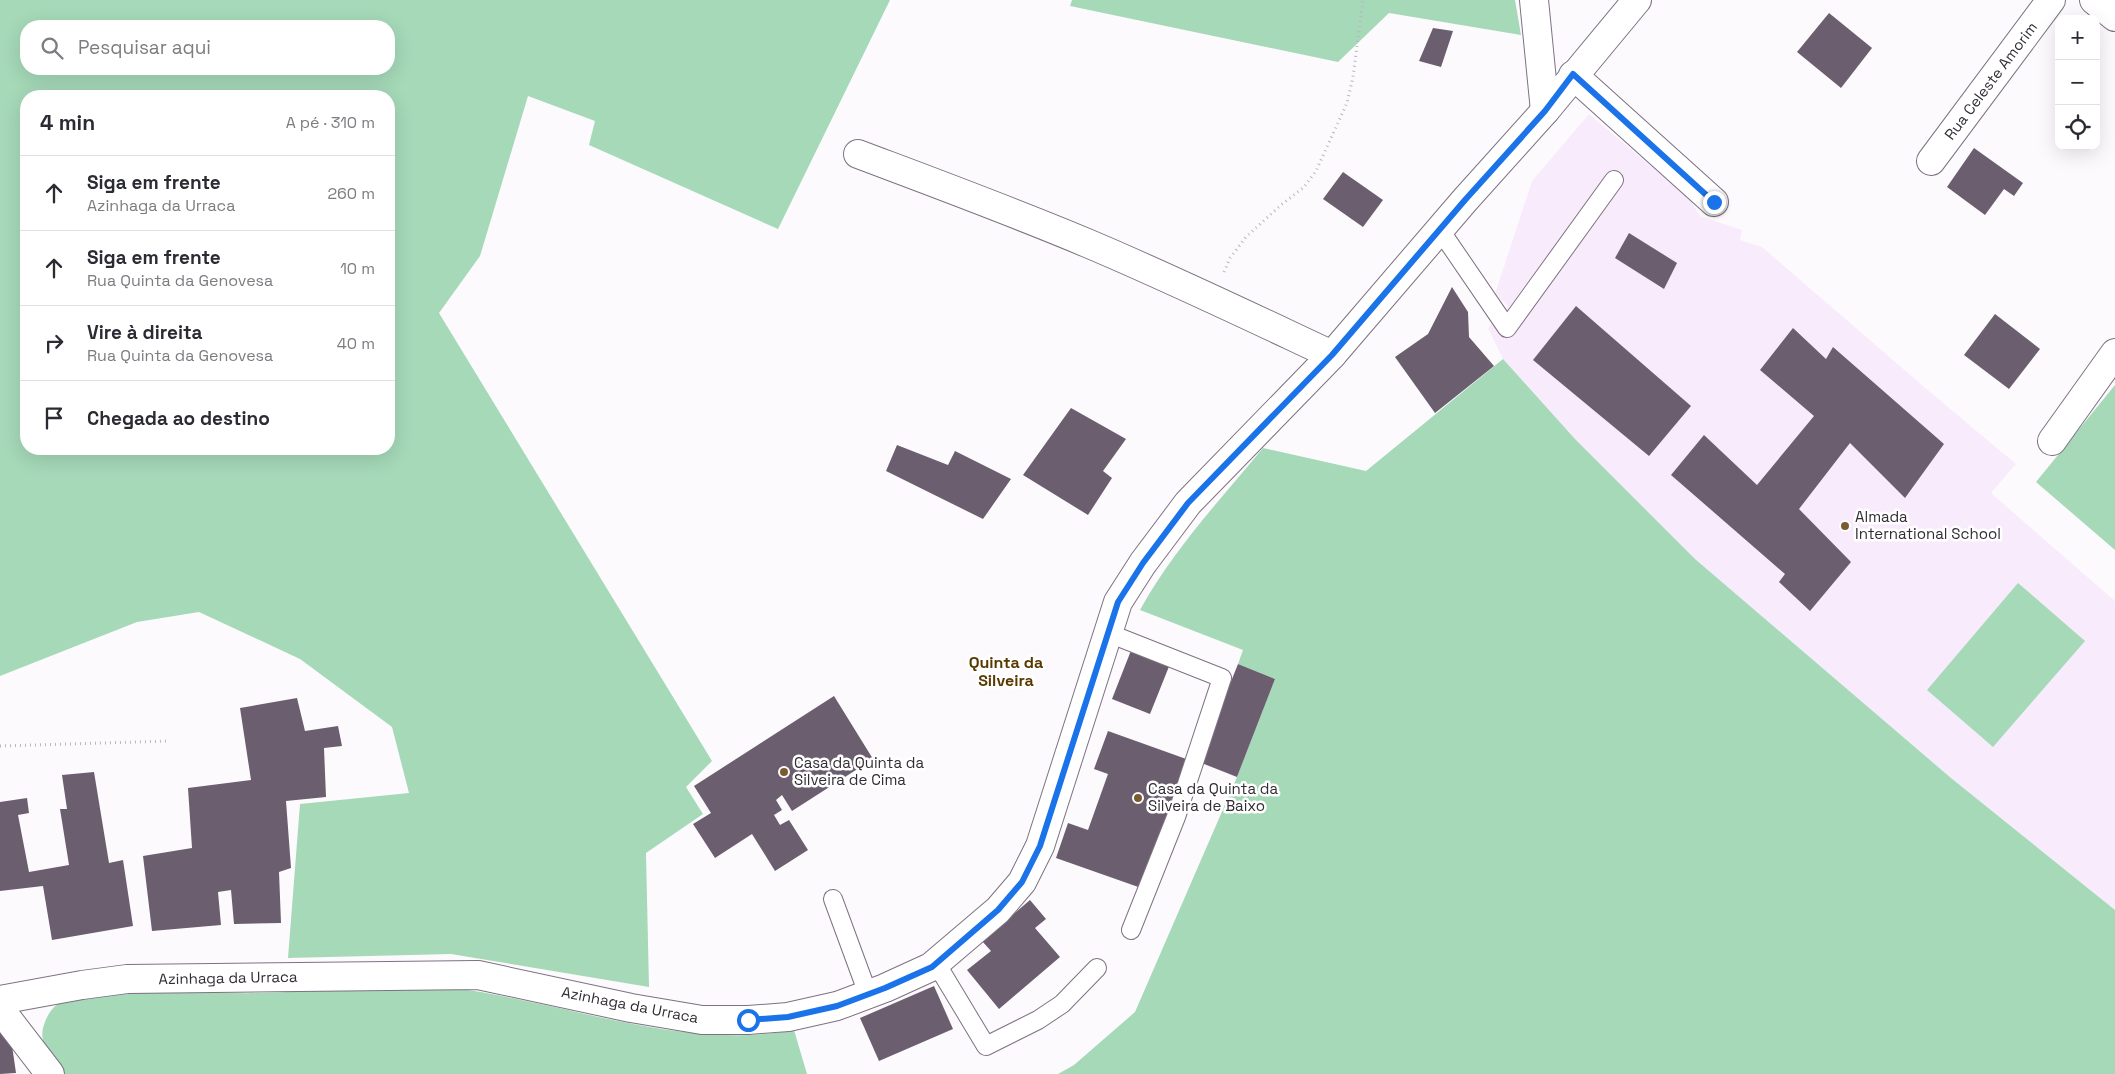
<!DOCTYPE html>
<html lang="pt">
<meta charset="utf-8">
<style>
body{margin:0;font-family:"Space Grotesk",sans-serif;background:#f2f2f3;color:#2b2b33}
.controls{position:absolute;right:15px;top:15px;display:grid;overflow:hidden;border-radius:10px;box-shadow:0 5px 20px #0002}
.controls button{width:45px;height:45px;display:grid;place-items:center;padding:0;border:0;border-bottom:1px solid #e1e1e2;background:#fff;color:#2b2b33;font:25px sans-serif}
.stop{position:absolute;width:15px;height:15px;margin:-11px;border:4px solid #1a73e8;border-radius:50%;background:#fff}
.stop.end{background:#1a73e8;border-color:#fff;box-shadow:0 1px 5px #0008}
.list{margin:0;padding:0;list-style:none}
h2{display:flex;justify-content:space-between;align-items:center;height:65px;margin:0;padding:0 20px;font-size:21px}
h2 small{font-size:16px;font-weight:400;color:#7c7c81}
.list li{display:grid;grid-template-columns:32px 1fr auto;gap:15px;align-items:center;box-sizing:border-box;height:75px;padding:0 20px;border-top:1px solid #e1e1e2}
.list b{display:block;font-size:19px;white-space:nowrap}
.list p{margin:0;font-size:16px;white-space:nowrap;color:#7c7c81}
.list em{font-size:16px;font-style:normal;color:#7c7c81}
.icon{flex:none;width:28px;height:28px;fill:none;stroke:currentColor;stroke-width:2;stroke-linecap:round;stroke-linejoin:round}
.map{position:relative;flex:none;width:2115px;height:1074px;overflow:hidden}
.search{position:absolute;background:#fff;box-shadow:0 5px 20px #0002;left:20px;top:20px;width:375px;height:55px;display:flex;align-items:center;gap:12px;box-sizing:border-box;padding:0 18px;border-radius:20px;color:#7c7c81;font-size:19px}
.panel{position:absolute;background:#fff;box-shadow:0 5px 20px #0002;left:20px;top:90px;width:375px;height:365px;border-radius:20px}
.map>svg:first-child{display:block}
.built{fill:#f8ecfc}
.green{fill:#a5d9b8;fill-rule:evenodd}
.building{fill:#6b5e6e}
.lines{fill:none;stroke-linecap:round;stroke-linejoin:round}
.lane-casing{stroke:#7e7182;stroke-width:20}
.street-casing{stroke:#7e7182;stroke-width:30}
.path{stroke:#bab6bb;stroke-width:3;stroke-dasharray:1 4;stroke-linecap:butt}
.lane{stroke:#fff;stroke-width:18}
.street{stroke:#fff;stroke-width:28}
.route{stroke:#1a73e8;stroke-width:6}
.poi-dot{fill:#7a5c30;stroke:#fff;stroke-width:2}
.labels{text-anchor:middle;stroke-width:5;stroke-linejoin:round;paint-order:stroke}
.street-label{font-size:15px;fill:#322c34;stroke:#fff}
.poi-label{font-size:15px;fill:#322c34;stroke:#fff;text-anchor:start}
.neighbourhood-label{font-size:16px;font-weight:bold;fill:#593900;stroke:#fff}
</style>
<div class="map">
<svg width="2115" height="1074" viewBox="0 0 2115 1074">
<rect width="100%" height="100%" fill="#fdfafe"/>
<path class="built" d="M1589,114L1689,198L1700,216L1742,230L1740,240L1762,247L1930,392L2016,464L1991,493L2115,601V910L1951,778L1695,559L1575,439L1503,359L1488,328L1508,306L1495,294L1532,181Z"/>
<g class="green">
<path d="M0,0H890L778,229L589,145L595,121L528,96L480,256L439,313L712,761L686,787L703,814L646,853L649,987L451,954L288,958L300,804L409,793L392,727L300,659L199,612L137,622L0,676ZM26,26H389V69H26ZM26,96H389V449H26Z"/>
<path d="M1072,0H1515L1521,35L1389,13L1338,62L1070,6Z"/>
<path d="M1503,359L1575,439L1695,559L1951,778L2115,910V1074H1058L1074,1065L1135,1012L1237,777L1275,679L1238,664L1243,650L1140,610C1173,550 1220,500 1263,448L1366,471Z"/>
<path d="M2115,385V550L2036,482Z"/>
<path d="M2018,583L2085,641L1993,747L1927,690Z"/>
<path d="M168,987C199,991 228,994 259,993C318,992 377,984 436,987C466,988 496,995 526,1001C613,1019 705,1047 794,1030L807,1074H65C53,1063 39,1045 43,1028C46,1018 50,1009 59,1003C73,993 147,989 168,987Z"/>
</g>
<g class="building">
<path d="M1829,13L1872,48L1841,88L1797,52Z"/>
<path d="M1433,28L1453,31L1441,67L1419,61Z"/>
<path d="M1974,148L2023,183L2014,196L2004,189L1985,215L1947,187Z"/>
<path d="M1343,172L1383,200L1363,227L1323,199Z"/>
<path d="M1629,233L1677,263L1664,289L1615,258Z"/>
<path d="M1452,287L1468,312L1469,337L1494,366L1435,413L1395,357L1428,334Z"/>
<path d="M1576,306L1691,406L1649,456L1533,360Z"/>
<path d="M1995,314L2040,349L2009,389L1964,355Z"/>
<path d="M1793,328L1826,359L1833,347L1944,444L1905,498L1850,443L1799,509L1851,562L1810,611L1779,582L1785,574L1671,475L1704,435L1757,485L1814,416L1760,370Z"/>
<path d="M1071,408L1126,439L1103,471L1112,478L1088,515L1023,475Z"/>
<path d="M897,445L948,465L955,451L1011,479L983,519L886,471Z"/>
<path d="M1132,648L1170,664L1150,714L1112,699Z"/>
<path d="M1238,664L1275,679L1237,777L1199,762Z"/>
<path d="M834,696L873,759L792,811L782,795L776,800L782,810L774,815L780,825L789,820L808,850L775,871L752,834L715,858L693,824L711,813L694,786Z"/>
<path d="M297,698L305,731L338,726L342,746L324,748L326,797L286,801L291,868L279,872L281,923L234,924L231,890L218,892L221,925L152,931L143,856L192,848L188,788L251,780L240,708Z"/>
<path d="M1108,731L1189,760L1144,889L1056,858L1068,823L1088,830L1108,774L1094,769Z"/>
<path d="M94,772L109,863L123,860L133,926L52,940L43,886L0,891V802L27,798L29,813L18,815L29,872L69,865L60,809H67L62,775Z"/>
<path d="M1030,900L1046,919L1035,928L1060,957L999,1009L967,970L991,951L982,941Z"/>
<path d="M934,986L953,1029L879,1061L860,1018Z"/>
<path d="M0,1030L10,1032L16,1073L0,1074Z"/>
</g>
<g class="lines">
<g class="lane-casing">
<g id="lane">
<path d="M1440,230L1507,328L1614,180"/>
<path d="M1108,633L1222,678L1176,817L1131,930"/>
<path d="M833,899L868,994"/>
<path d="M936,963L986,1046L1038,1020L1062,1004L1097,968"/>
</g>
</g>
<g class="street-casing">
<g id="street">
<path d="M1534,0L1545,111"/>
<path d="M2094,0L2115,17"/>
<path d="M1573,75L1714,202"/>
<path d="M858,154C935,183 1011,211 1087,243C1170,278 1251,317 1332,355"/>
<path d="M1931,161L2051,0"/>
<path d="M2052,441L2115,353"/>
<path d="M0,1000L82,985L127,979L478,975L631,1008L702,1020H748L788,1017L837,1006L885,988L931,967L998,910L1022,882L1040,846L1118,602L1143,563L1188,503L1332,355L1465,200L1545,111L1637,0"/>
<path d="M0,1009L50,1074"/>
</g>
</g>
<g class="path">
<path d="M1224,272L1230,258L1246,237L1281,205L1304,187L1316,171L1347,103L1353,77L1363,0"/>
<path d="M0,746L170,741"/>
</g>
<use href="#lane" class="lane"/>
<use href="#street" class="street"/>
</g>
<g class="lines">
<path class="route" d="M748,1020L788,1017L837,1006L885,988L932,967L998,910L1022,882L1040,846L1118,602L1143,563L1188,503L1332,355L1465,200L1545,111L1573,74L1714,202"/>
</g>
<g class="poi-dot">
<circle cx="1845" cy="526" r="5"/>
<circle cx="784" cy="772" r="5"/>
<circle cx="1138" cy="798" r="5"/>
</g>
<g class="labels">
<g class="street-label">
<text transform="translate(1991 81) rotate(-53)" y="5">Rua Celeste Amorim</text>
<text transform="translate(228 978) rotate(-1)" y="5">Azinhaga da Urraca</text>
<text transform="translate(630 1005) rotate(11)" y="5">Azinhaga da Urraca</text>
</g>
<g class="poi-label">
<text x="1855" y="522">Almada<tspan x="1855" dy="17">International School</tspan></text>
<text x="794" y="768">Casa da Quinta da<tspan x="794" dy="17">Silveira de Cima</tspan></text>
<text x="1148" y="794">Casa da Quinta da<tspan x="1148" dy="17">Silveira de Baixo</tspan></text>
</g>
<g class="neighbourhood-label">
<text x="1006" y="668">Quinta da<tspan x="1006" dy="18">Silveira</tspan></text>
</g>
</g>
</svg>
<div class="controls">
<button>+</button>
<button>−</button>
<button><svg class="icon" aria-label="locate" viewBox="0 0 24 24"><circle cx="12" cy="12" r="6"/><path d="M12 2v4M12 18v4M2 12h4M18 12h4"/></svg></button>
</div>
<div class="stop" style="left:748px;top:1020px"></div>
<div class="stop end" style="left:1714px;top:202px"></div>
<div class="search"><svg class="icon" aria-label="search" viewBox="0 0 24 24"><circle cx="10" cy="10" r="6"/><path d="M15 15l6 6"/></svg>Pesquisar aqui</div>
<section class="panel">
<h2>4 min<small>A pé · 310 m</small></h2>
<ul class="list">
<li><svg class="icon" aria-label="ahead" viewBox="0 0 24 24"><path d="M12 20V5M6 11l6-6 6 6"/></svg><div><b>Siga em frente</b><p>Azinhaga da Urraca</p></div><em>260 m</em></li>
<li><svg class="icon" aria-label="ahead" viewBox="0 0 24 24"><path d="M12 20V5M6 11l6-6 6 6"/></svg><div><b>Siga em frente</b><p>Rua Quinta da Genovesa</p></div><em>10 m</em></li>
<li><svg class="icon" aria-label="right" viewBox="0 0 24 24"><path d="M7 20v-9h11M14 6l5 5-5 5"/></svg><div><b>Vire à direita</b><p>Rua Quinta da Genovesa</p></div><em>40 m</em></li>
<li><svg class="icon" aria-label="arrive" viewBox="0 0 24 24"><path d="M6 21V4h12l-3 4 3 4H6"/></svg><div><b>Chegada ao destino</b></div></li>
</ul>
</section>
</div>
